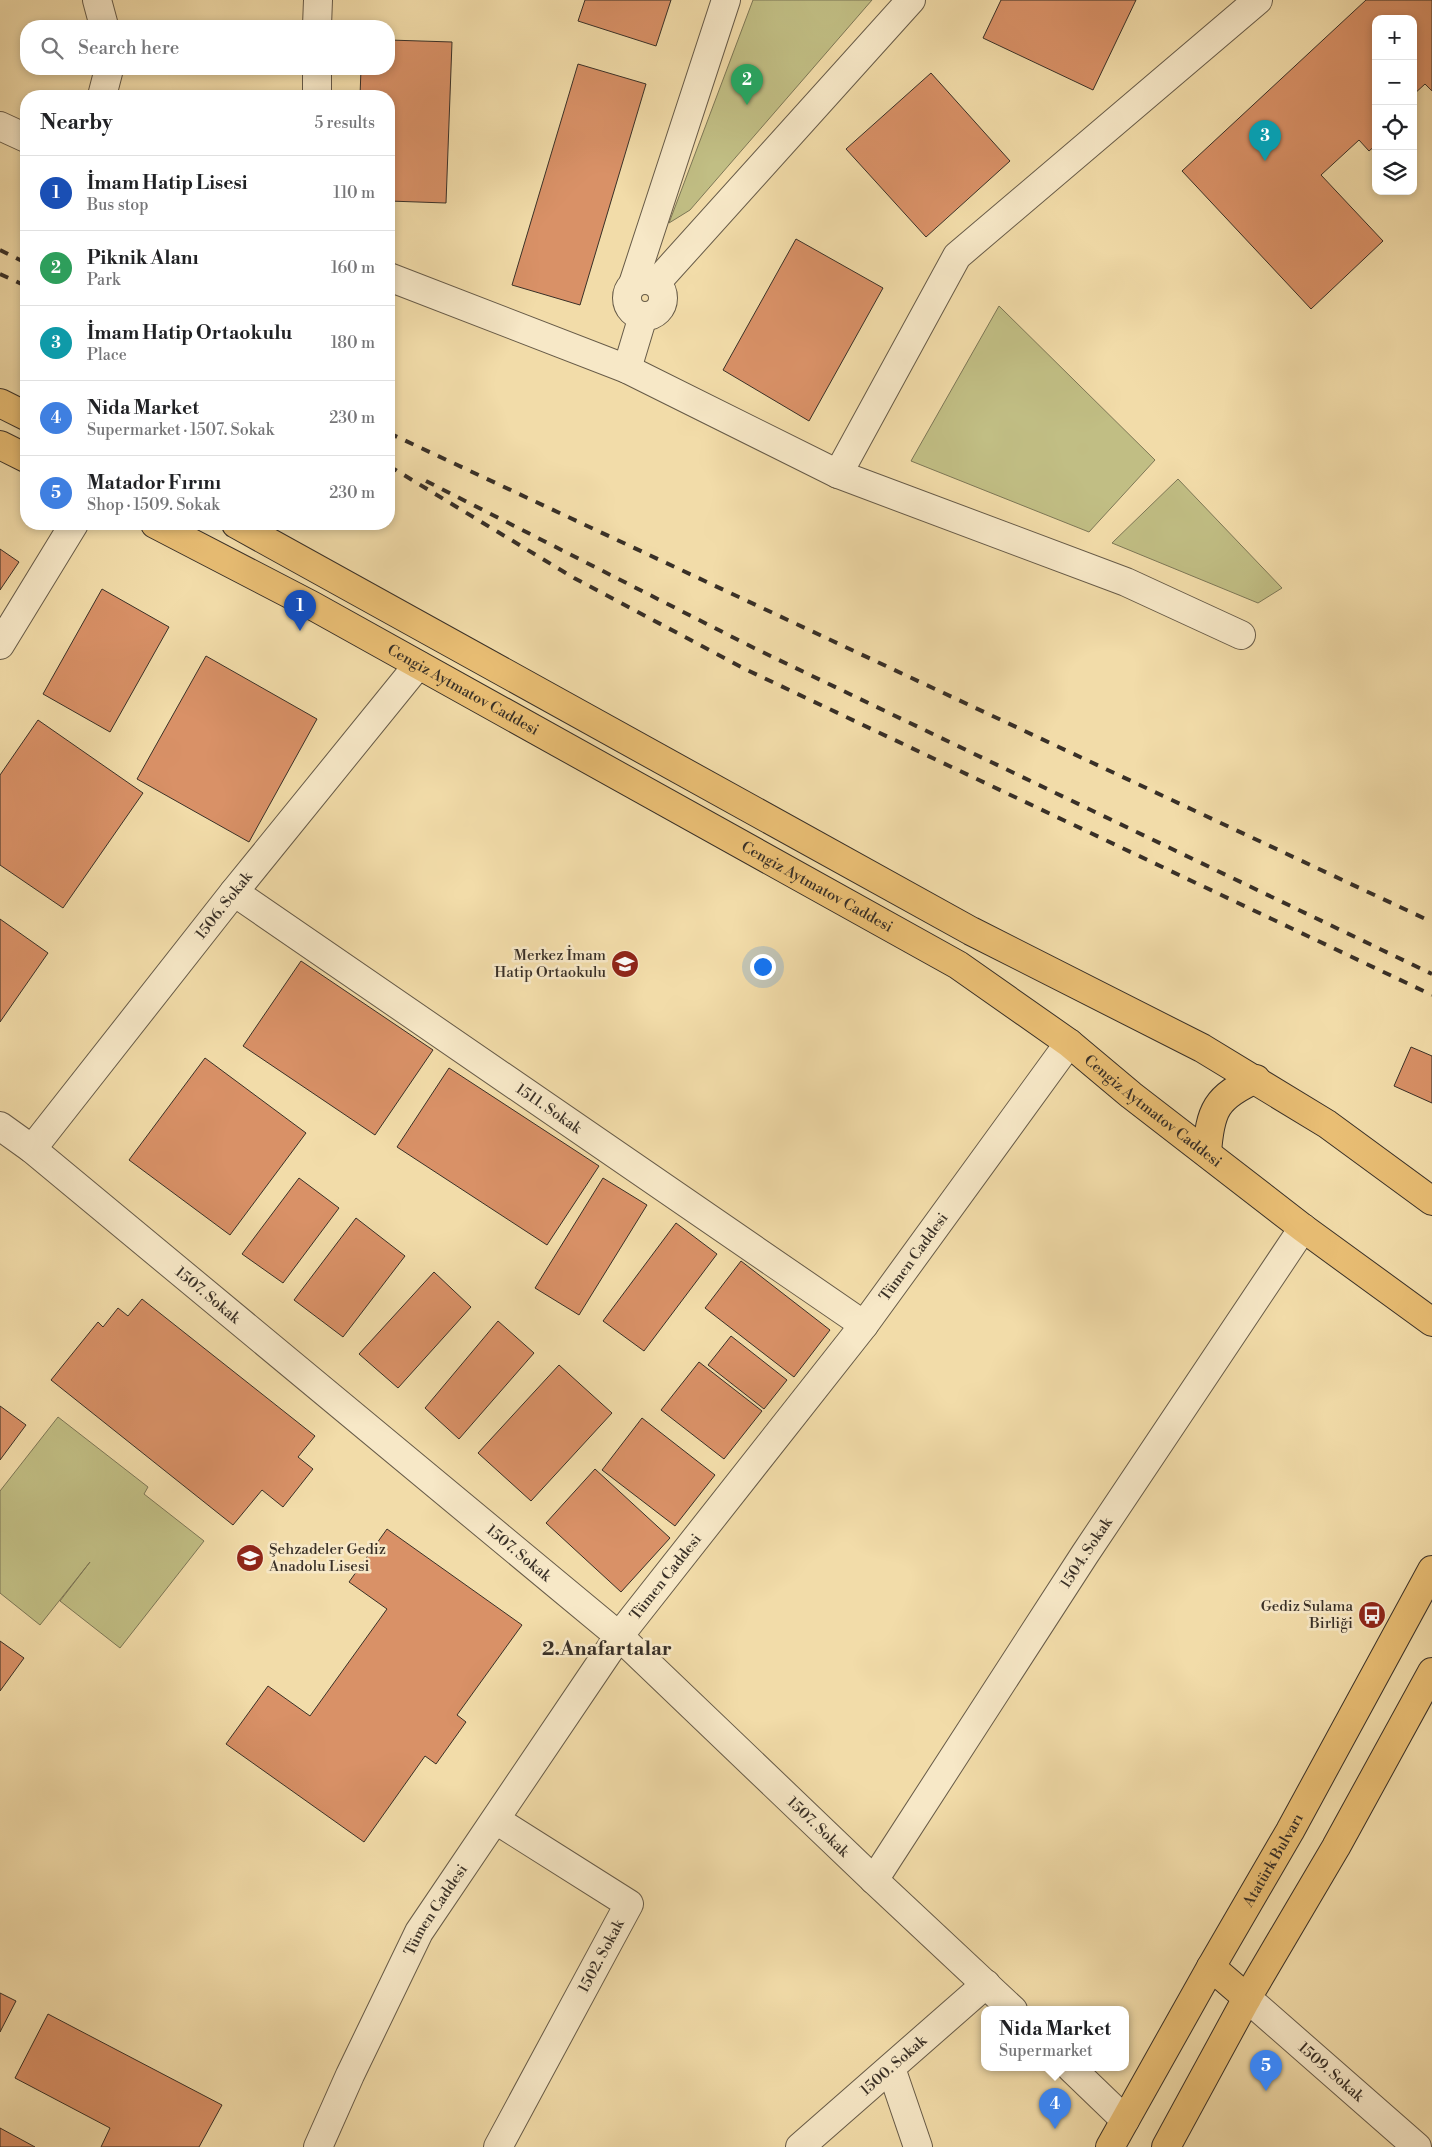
<!DOCTYPE html>
<meta charset="utf-8">
<style>
body{margin:0;font-family:"Libre Bodoni",serif;background:#f6f6f6;color:#202124}
.controls{position:absolute;right:15px;top:15px;display:grid;overflow:hidden;border-radius:10px;box-shadow:0 2px 8px #0003}
.controls button{width:45px;height:45px;display:grid;place-items:center;padding:0;border:0;border-bottom:1px solid #e0e0e0;background:#fff;color:#202124;font:25px sans-serif}
.you{position:absolute;left:762px;top:966px;width:18px;height:18px;margin:-12px;border:4px solid #fff;border-radius:50%;background:#1a73e8;box-shadow:0 0 0 8px #1a73e833}
.badge{display:grid;place-items:center;width:32px;height:32px;border-radius:50%;background:#7c3aed;color:#fff;font-size:16px;font-weight:700}
.pin{position:absolute;translate:-50% -41px;filter:drop-shadow(0 1px 2px #0008)}
.pin::after{content:'';position:absolute;top:26px;width:18px;height:15px;background:inherit;clip-path:polygon(0 0,100% 0,50% 100%)}
.popup{position:absolute;left:981px;top:2006px;width:148px;height:65px;box-sizing:border-box;display:grid;place-content:center;border-radius:10px;background:#fff;filter:drop-shadow(0 1px 4px #0005);font-size:16px;white-space:nowrap;color:#757577}
.popup b{font-size:19px;color:#202124}
.popup::after{content:'';position:absolute;left:50%;top:100%;margin-left:-10px;border:10px solid transparent;border-top-color:#fff}
.list{margin:0;padding:0;list-style:none}
h2{display:flex;justify-content:space-between;align-items:center;height:65px;margin:0;padding:0 20px;font-size:21px}
h2 small{font-size:16px;font-weight:400;color:#757577}
.list li{display:grid;grid-template-columns:32px 1fr auto;gap:15px;align-items:center;box-sizing:border-box;height:75px;padding:0 20px;border-top:1px solid #e0e0e0}
.list b{display:block;font-size:19px;white-space:nowrap}
.list p{margin:0;font-size:16px;white-space:nowrap;color:#757577}
.list em{font-size:16px;font-style:normal;color:#757577}
.icon{flex:none;width:28px;height:28px;fill:none;stroke:currentColor;stroke-width:2;stroke-linecap:round;stroke-linejoin:round}
.map{position:relative;flex:none;width:1432px;height:2147px;overflow:hidden}
.search{position:absolute;background:#fff;box-shadow:0 2px 8px #0003;left:20px;top:20px;width:375px;height:55px;display:flex;align-items:center;gap:12px;box-sizing:border-box;padding:0 18px;border-radius:20px;color:#757577;font-size:19px}
.panel{position:absolute;background:#fff;box-shadow:0 2px 8px #0003;left:20px;top:90px;width:375px;height:440px;border-radius:20px}
.map>svg:first-child{display:block}
.green{fill:#c1be84;stroke:#7d7756}
.building{fill:#d99167;stroke:#393027}
.lines{fill:none;stroke-linecap:round;stroke-linejoin:round}
.minor-casing{stroke:#675b48;stroke-width:30}
.major-casing{stroke:#393027;stroke-width:30}
.minor{stroke:#f7e8c7;stroke-width:28}
.major{stroke:#e9be74;stroke-width:28}
.rail{stroke:#393027;stroke-width:4;stroke-dasharray:9 9;stroke-linecap:butt}
.labels{text-anchor:middle;stroke-width:5;stroke-linejoin:round;paint-order:stroke}
.street-label{font-size:15px;fill:#393027;stroke:#f7e8c7}
.poi-label{font-size:15px;fill:#393027;stroke:#f7e8c7;text-anchor:end}
.district-label{font-size:20px;font-weight:bold;fill:#393027;stroke:#f7e8c7}
</style>
<div class="map">
<svg width="1432" height="2147" viewBox="0 0 1432 2147">
<rect width="100%" height="100%" fill="#f2dca9"/>
<filter id="stains"><feTurbulence type="fractalNoise" baseFrequency=".004" numOctaves="4"/><feColorMatrix values="0 0 0 0 .2 0 0 0 0 .09 0 0 0 0 .02 0 0 0 .5 -.17"/></filter>
<radialGradient id="worn" r=".72"><stop offset=".6" stop-color="#630" stop-opacity="0"/><stop offset="1" stop-color="#630" stop-opacity=".3"/></radialGradient>
<g class="green">
<path d="M753,0H872L690,210L669,223Z"/>
<path d="M999,306L1155,460L1089,532L911,461Z"/>
<path d="M1178,479L1282,588L1258,603L1112,543Z"/>
<path d="M58,1417L148,1487L144,1494L204,1541L120,1648L60,1601L90,1562L40,1625L0,1593V1491Z"/>
</g>
<g class="building">
<path d="M585,0H671L656,46L578,21Z"/>
<path d="M1001,0H1136L1093,90L983,38Z"/>
<path d="M1366,0H1432V91L1425,84L1413,95V19H1376V145L1369,151L1359,140L1321,175L1383,241L1311,309L1182,171Z"/>
<path d="M389,40L452,42L446,203L389,201V96H360L361,69H389Z"/>
<path d="M578,64L646,84L580,305L512,285Z"/>
<path d="M931,73L1010,161L926,237L846,149Z"/>
<path d="M796,239L883,288L809,421L723,370Z"/>
<path d="M0,549L19,562L0,590Z"/>
<path d="M102,589L169,627L110,732L43,694Z"/>
<path d="M206,656L317,719L249,842L137,779Z"/>
<path d="M38,720L143,793L63,908L0,865V775Z"/>
<path d="M0,919L48,953L0,1022Z"/>
<path d="M301,961L433,1050L375,1135L243,1046Z"/>
<path d="M1411,1047L1432,1056V1103L1394,1086Z"/>
<path d="M205,1058L306,1133L230,1235L129,1160Z"/>
<path d="M449,1068L599,1166L547,1245L397,1147Z"/>
<path d="M299,1178L339,1208L283,1283L242,1254Z"/>
<path d="M603,1178L647,1205L579,1315L535,1288Z"/>
<path d="M356,1218L405,1256L343,1337L294,1300Z"/>
<path d="M676,1223L717,1254L644,1351L603,1321Z"/>
<path d="M741,1261L830,1330L794,1377L705,1308Z"/>
<path d="M434,1272L471,1307L398,1388L359,1354Z"/>
<path d="M142,1299L315,1436L298,1457L313,1469L283,1507L262,1490L233,1525L51,1380L98,1322L103,1327L118,1308L128,1316Z"/>
<path d="M498,1321L534,1353L459,1439L425,1408Z"/>
<path d="M731,1336L787,1380L764,1409L708,1365Z"/>
<path d="M699,1362L762,1411L724,1459L661,1410Z"/>
<path d="M559,1365L612,1413L531,1501L478,1453Z"/>
<path d="M0,1406L26,1425L0,1460Z"/>
<path d="M642,1418L715,1475L675,1526L602,1470Z"/>
<path d="M595,1469L670,1538L621,1592L546,1523Z"/>
<path d="M387,1529L522,1625L457,1715L466,1722L436,1764L425,1756L364,1842L226,1744L268,1686L310,1716L387,1609L349,1582Z"/>
<path d="M0,1641L24,1658L0,1691Z"/>
<path d="M0,1993L16,2001L0,2032Z"/>
<path d="M48,2014L222,2105L199,2147H101L110,2128L15,2078Z"/>
<path d="M0,2128L35,2147H0Z"/>
</g>
<g class="lines">
<g class="minor-casing">
<g id="minor">
<path d="M97,0L104,26"/>
<path d="M317,26L318,0"/>
<path d="M102,96L109,69"/>
<path d="M317,96V69"/>
<path d="M0,126L26,138"/>
<path d="M389,277L627,369L838,474L1126,582L1241,635"/>
<circle cx="645" cy="298" r="18"/>
<path d="M656,283L911,0"/>
<path d="M633,284L726,0"/>
<path d="M627,369L643,316"/>
<path d="M838,474L957,256L1258,0"/>
<path d="M0,645L74,524"/>
<path id="s1" d="M234,892L864,1325"/>
<path id="s2" d="M0,1126L32,1149L619,1636L874,1880L1013,2010"/>
<path id="s3" d="M32,1149L234,892L418,665"/>
<path d="M496,1820L629,1904L498,2147"/>
<path id="s4" d="M874,1880L1085,1554L1303,1228"/>
<path id="s5" d="M1247,1998L1417,2147"/>
<path d="M891,2068L918,2147"/>
<path d="M1071,2068L1125,2120"/>
<path id="s6" d="M318,2147L350,2075L419,1932L619,1636L864,1325L1069,1043"/>
<path id="s7" d="M800,2147L986,1984"/>
</g>
</g>
<g class="major-casing">
<g id="major">
<path d="M0,403L26,416"/>
<path d="M0,445L26,458"/>
<path id="s8" d="M155,524L313,606L958,965L1069,1043L1131,1095L1303,1228L1432,1322"/>
<path d="M236,524L971,931L1202,1048L1327,1124L1432,1201"/>
<path d="M1207,1153C1210,1110 1216,1097 1256,1079"/>
<path d="M1211,1967L1247,1998"/>
<path id="s9" d="M1110,2147L1211,1967L1290,1831L1432,1570"/>
<path d="M1166,2147L1247,1998L1336,1847L1432,1672"/>
</g>
</g>
<use href="#minor" class="minor"/>
<use href="#major" class="major"/>
<g class="rail">
<path d="M0,250L26,263"/>
<path d="M0,274L26,286"/>
<path d="M389,433L1432,922"/>
<path d="M389,466L574,578L745,669L1432,995"/>
<path d="M426,481L754,648L1432,974"/>
</g>
</g>
<defs>
<g id="school-disc" transform="scale(1.4375)"><circle r="9.5" fill="#8f2418" stroke="#f7e8c7"/><path d="M0-5L7-2L0 1L-7-2ZM-4 1L0 2.5L4 1V4Q0 6-4 4Z" fill="#fff"/></g>
<g id="bus-disc" transform="scale(1.4375)"><circle r="9.5" fill="#8f2418" stroke="#f7e8c7"/><path d="M-5-6H5V4H4V6H2V4H-2V6H-4V4H-5ZM-3.5-4V0h7V-4ZM-3.5 1.2v1.5H-2V1.2ZM2 1.2v1.5H3.5V1.2Z" fill="#fff"/></g>
</defs>
<g fill-rule="evenodd">
<use href="#school-disc" x="625" y="964"/>
<use href="#school-disc" x="250" y="1558"/>
<use href="#bus-disc" x="1372" y="1615"/>
</g>
<g class="labels">
<g class="street-label">
<text dy="5" stroke="none"><textPath href="#s8" startOffset="350">Cengiz Aytmatov Caddesi</textPath></text>
<text dy="5" stroke="none"><textPath href="#s8" startOffset="755">Cengiz Aytmatov Caddesi</textPath></text>
<text dy="5" stroke="none"><textPath href="#s3" startOffset="310">1506. Sokak</textPath></text>
<text dy="5" stroke="none"><textPath href="#s1" startOffset="382">1511. Sokak</textPath></text>
<text dy="5" stroke="none"><textPath href="#s8" startOffset="1160">Cengiz Aytmatov Caddesi</textPath></text>
<text dy="5" stroke="none"><textPath href="#s6" startOffset="1075">Tümen Caddesi</textPath></text>
<text dy="5" stroke="none"><textPath href="#s2" startOffset="268">1507. Sokak</textPath></text>
<text dy="5" stroke="none"><textPath href="#s2" startOffset="672">1507. Sokak</textPath></text>
<text dy="5" stroke="none"><textPath href="#s4" startOffset="390">1504. Sokak</textPath></text>
<text dy="5" stroke="none"><textPath href="#s6" startOffset="670">Tümen Caddesi</textPath></text>
<text dy="5" stroke="none"><textPath href="#s2" startOffset="1078">1507. Sokak</textPath></text>
<text dy="5" stroke="none"><textPath href="#s9" startOffset="330">Atatürk Bulvarı</textPath></text>
<text dy="5" stroke="none"><textPath href="#s6" startOffset="265">Tümen Caddesi</textPath></text>
<text transform="translate(601 1956) rotate(-62)" y="5">1502. Sokak</text>
<text dy="5" stroke="none"><textPath href="#s7" startOffset="124">1500. Sokak</textPath></text>
<text dy="5" stroke="none"><textPath href="#s5" startOffset="112">1509. Sokak</textPath></text>
</g>
<g class="poi-label">
<text x="606" y="960">Merkez İmam<tspan x="606" dy="17">Hatip Ortaokulu</tspan></text>
<text x="269" y="1554" text-anchor="start">Şehzadeler Gediz<tspan x="269" dy="17">Anadolu Lisesi</tspan></text>
<text x="1353" y="1611">Gediz Sulama<tspan x="1353" dy="17">Birliği</tspan></text>
</g>
<g class="district-label">
<text x="607" y="1655">2.Anafartalar</text>
</g>
</g>
<rect width="100%" height="100%" filter="url(#stains)"/>
<rect width="100%" height="100%" fill="url(#worn)"/>
</svg>
<div class="controls">
<button>+</button>
<button>−</button>
<button><svg class="icon" aria-label="locate" viewBox="0 0 24 24"><circle cx="12" cy="12" r="6"/><path d="M12 2v4M12 18v4M2 12h4M18 12h4"/></svg></button>
<button><svg class="icon" aria-label="layers" viewBox="0 0 24 24"><path d="M12 4l9 5-9 5-9-5zM3 14l9 5 9-5"/></svg></button>
</div>
<div class="you"></div>
<div class="pin badge" style="left:300px;top:631px;background:#1a4fb4">1</div>
<div class="pin badge" style="left:747px;top:105px;background:#2e9e5b">2</div>
<div class="pin badge" style="left:1265px;top:161px;background:#0f9aa8">3</div>
<div class="pin badge" style="left:1055px;top:2129px;background:#3f7fe0">4</div>
<div class="popup"><b>Nida Market</b>Supermarket</div>
<div class="pin badge" style="left:1266px;top:2091px;background:#3f7fe0">5</div>
<div class="search"><svg class="icon" aria-label="search" viewBox="0 0 24 24"><circle cx="10" cy="10" r="6"/><path d="M15 15l6 6"/></svg>Search here</div>
<section class="panel">
<h2>Nearby<small>5 results</small></h2>
<ul class="list">
<li><span class="badge" style="background:#1a4fb4">1</span><div><b>İmam Hatip Lisesi</b><p>Bus stop</p></div><em>110 m</em></li>
<li><span class="badge" style="background:#2e9e5b">2</span><div><b>Piknik Alanı</b><p>Park</p></div><em>160 m</em></li>
<li><span class="badge" style="background:#0f9aa8">3</span><div><b>İmam Hatip Ortaokulu</b><p>Place</p></div><em>180 m</em></li>
<li><span class="badge" style="background:#3f7fe0">4</span><div><b>Nida Market</b><p>Supermarket · 1507. Sokak</p></div><em>230 m</em></li>
<li><span class="badge" style="background:#3f7fe0">5</span><div><b>Matador Fırını</b><p>Shop · 1509. Sokak</p></div><em>230 m</em></li>
</ul>
</section>
</div>
